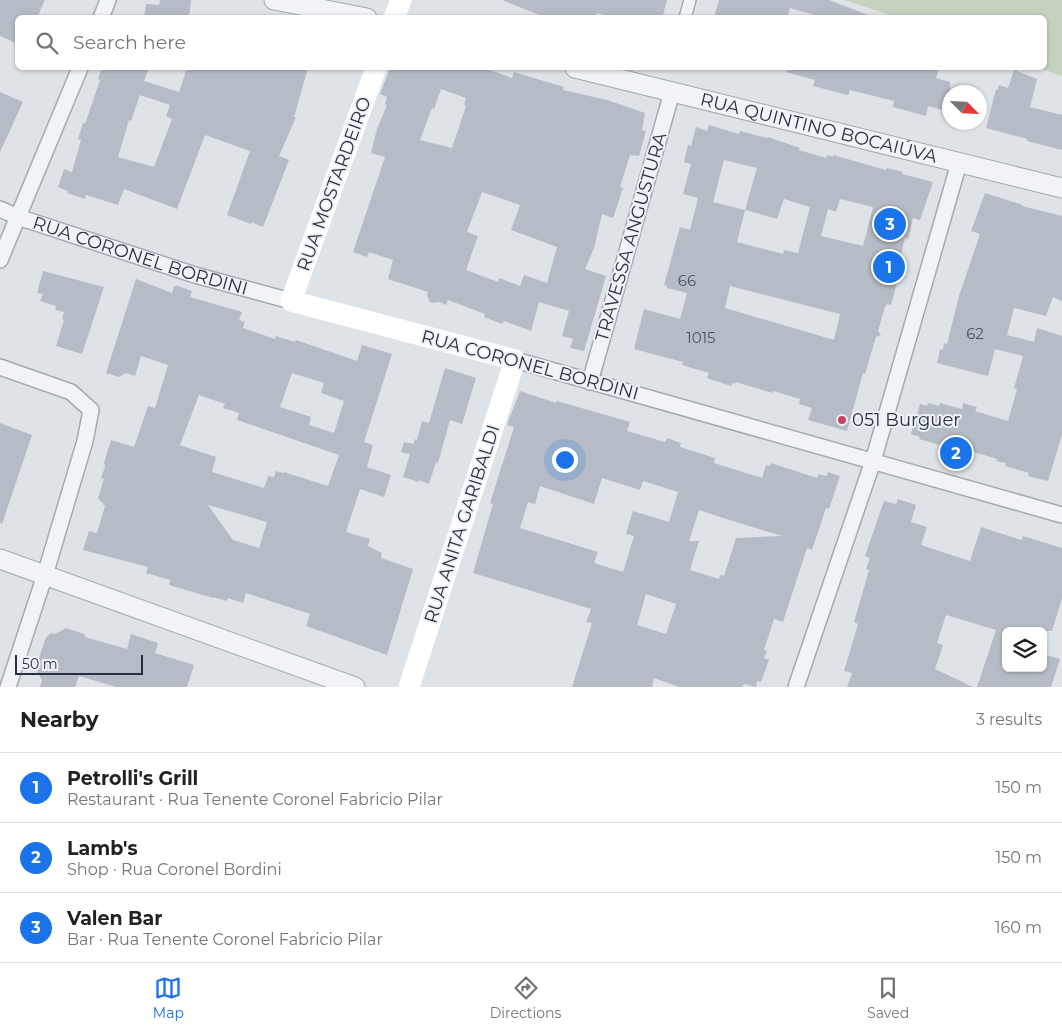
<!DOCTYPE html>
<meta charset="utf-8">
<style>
body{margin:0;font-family:Montserrat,sans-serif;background:#f6f6f6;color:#202124}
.controls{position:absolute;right:15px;bottom:15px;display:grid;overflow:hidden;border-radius:8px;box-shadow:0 1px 4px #0004}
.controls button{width:45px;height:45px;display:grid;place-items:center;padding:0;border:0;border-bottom:1px solid #e0e0e0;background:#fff;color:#202124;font:25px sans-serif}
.compass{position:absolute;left:942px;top:85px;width:45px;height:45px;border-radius:50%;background:#fff;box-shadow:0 1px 4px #0004;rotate:114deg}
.scale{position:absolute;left:15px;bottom:12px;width:128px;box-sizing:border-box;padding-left:5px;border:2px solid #27313f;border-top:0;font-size:14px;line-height:18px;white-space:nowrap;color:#27313f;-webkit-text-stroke:4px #eef2f6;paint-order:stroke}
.you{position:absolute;left:564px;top:459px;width:18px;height:18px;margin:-12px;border:4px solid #fff;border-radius:50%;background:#1a73e8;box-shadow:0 0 0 8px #1a73e833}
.badge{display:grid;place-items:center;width:32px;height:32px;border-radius:50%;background:#1a73e8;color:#fff;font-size:16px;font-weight:700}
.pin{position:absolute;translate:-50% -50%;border:2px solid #fff;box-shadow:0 1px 5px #0006}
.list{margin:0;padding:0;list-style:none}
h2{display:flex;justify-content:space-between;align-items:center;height:65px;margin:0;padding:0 20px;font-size:21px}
h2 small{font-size:16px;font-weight:400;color:#757577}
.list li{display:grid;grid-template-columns:32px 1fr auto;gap:15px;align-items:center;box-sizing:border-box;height:70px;padding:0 20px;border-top:1px solid #e0e0e0}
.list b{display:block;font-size:19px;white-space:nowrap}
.list p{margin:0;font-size:16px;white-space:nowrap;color:#757577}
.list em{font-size:16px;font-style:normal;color:#757577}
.icon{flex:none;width:28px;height:28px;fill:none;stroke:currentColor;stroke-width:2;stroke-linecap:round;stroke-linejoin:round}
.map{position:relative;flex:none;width:1062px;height:687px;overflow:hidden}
.search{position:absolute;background:#fff;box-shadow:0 1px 4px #0004;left:15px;right:15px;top:15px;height:55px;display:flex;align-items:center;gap:12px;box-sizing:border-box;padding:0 18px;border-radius:8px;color:#757577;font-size:19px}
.sheet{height:275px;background:#fff}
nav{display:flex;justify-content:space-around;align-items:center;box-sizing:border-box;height:70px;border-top:1px solid #e0e0e0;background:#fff;font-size:14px;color:#757577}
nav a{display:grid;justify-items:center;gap:2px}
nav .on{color:#1a73e8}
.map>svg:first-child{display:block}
.green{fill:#c5d2c0}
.building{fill:#b6bcc5;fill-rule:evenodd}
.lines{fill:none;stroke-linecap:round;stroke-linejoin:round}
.pedestrian-casing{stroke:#a3aab2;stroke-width:14}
.minor-casing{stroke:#a3aab2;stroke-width:18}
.tertiary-casing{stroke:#a3aab2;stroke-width:21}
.pedestrian{stroke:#f1f3f6;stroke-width:11}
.minor{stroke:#f1f3f6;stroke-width:15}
.tertiary{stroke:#f1f3f6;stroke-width:19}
.secondary{stroke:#fff;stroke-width:21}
.poi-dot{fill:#ce4260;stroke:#eef2f6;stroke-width:2}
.labels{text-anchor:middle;stroke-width:4;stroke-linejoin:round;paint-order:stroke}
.number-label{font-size:15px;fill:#4b5460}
.street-label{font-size:18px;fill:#27313f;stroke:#eef2f6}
.poi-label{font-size:18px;fill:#27313f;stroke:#eef2f6;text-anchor:start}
</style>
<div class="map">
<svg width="1062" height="687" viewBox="0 0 1062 687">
<rect width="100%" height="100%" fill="#dee3e8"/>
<path class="green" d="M845,0H1062V76L1039,68H1044V18L895,17Z"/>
<g class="building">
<path d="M0,0H45L37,18H18V44L0,36Z"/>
<path d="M160,0H191L189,18H144L146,4L159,5Z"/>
<path d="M504,0H667L662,18H615L597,13L595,18H547L504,1Z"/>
<path d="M719,0H829L871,16L825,18L790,8L787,18H714Z"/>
<path d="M102,68H149L144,81L179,92L187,68H308L294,117H296L279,156L289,160L263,227L251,222V224L227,215L250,151L205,135L177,209L124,189L118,205L86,195L85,199L67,193L68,191L58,187L64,169L72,172L81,140L78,139L83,123L85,124L100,80L98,79ZM140,95L170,105L166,116L172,119L154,167L118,157L129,120L131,121Z"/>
<path d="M390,68H484L512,78L514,72L564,87L563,90L607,100L645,113L642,130L646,131L639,156L630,155L620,187L623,188L613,218L602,214L594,248L585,269L606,276L584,351L570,348L573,339L562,336L569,311L539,302L531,331L504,321L502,324L484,317L485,314L448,300L446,305L439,302L430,303L427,295L428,292L388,279L393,260L369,252L367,257L353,252L385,157L371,153L377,129L387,105L385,104L387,97L380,94ZM441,89L466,98L464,105L466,106L452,148L420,140L432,108L434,109ZM482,192L520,205L511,230L557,247L547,283L524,275L520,286L499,278L498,282L466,270L478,236L467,232Z"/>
<path d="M787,68H939L936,78L950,82V112L928,106L926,116L893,107L894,101L850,90L848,95L813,86L815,80L786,72Z"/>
<path d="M1014,70L1037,79L1030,107L1062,115V150L1027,141V139L986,128L996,89L997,90L999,85L1008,88Z"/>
<path d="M0,92L23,102L0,152Z"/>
<path d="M709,125L739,134L740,131L767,138L768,137L800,148L799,150L826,158L827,155L833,157V155L886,170L887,168L903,172L902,174L933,182L920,220L913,218L908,239L905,238L899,263L901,268L891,305L887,304L885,307L878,331L881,335L876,337L865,374L863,373L847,431L808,420L812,408L799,404L800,399L773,391L772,393L736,382L735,384L732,383L731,386L707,378L709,373L682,365L683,362L634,349L644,309L680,319L687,293L667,288V286L664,285L680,227L690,230L698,198L683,194L691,164L684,162L688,145L691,146L696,127L707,131ZM724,160L757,168L745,210L713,202ZM784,199L810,207L798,253L784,250L783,254L737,242L745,210L777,219ZM840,199L873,207L863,246L821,236L828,209L836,212ZM730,286L840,314L834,340L725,308Z"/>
<path d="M985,193L1023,205L1022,206L1062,216V301L1053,297L1046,316L1014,308L1007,335L1034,342L1037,328L1062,336V435L1048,481L1028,476L1029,473L1005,466L1006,463L996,461L997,459L964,449L961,459L947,455L950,448L919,439L920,437L911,434L920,404L927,406L928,403L939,406L940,403L962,409L963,403L977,407L975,411L1008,421L1017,389L1014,388L1023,356L995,349L988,376L937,363L940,349L943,350L944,343L947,344L959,296L980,234L971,231Z"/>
<path d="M43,271L104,287L82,354L56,346L64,320L62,319L64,312L55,310L56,306L40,301L43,294L37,293Z"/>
<path d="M136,279L172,293L174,286H178L192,291L190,297L242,312L239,320L245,322L243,328L275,339L276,336L295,342L296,340L357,361L362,345L392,354L364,442L373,445L367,467L391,475L384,497L360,489L346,532L370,539L368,546L382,553L381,558L413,569L387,655L306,626L310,614L246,593L243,603L228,598L227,601L213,597V598L169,585L170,580L146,573L148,567L83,550L89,531L97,533L105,506L98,498L104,479L101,478L105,467L104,463L111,440L134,447L148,406L155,408L168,365L141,356L135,376L126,373L119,377L106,373ZM292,373L324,383L321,393L344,401L334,433L309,425L311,417L280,407ZM199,395L225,404L223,408L239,413L237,420L339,455L328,486L284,472L283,473L276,471L274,477L268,476L264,488L212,472L216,457L180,445ZM208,505L267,522L259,548L233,540Z"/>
<path d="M445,368L476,378L462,424L450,420L438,463L436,462L429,484L419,480V482L403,477L410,454L401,452L404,442L413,444L415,439L417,440L422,421L429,423Z"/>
<path d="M520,391L556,403L557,401L630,422L627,431L665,442L667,438L681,443L680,447L715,458L714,463L762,478L766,465L770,466L771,463L817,478L819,474L826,476L828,472L840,476L829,509L826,508L812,550L807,548L783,622L774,619L764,650L767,651L764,658L769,660L761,682L757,681L756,687L744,684L742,687H679L654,678L652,687H572L592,623L586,622L591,609L473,573L493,504L490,503L514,427L507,425ZM602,478L640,490L643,481L678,492L669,522L633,511L626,534L634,536L623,572L594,563L598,552L520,528L528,502L535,504L540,486L594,504ZM699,510L723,518L782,536L736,538L724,576L720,575L719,579L690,570L699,541H689ZM646,594L676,604L666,634L637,625Z"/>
<path d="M0,423L32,435L2,524L0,523Z"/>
<path d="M898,499L916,505L911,522L927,527L921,545L970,561L981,527L1021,540L1023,536L1062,548V598L1052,631H1006V668H1043V654L1060,659L1051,687H977L996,630L946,615L937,643L943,645L935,669L973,687H847L852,673L844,671L858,624L854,622L869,570L866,569L870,558L865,556L884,501L896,504Z"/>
<path d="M66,628L84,634L85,637L127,649L131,634L158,643L155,653L194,665L187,687H116L79,676L75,687H40L42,681L37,670L38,661L46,637L51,633L55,634Z"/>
</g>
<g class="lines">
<g class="pedestrian-casing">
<path id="pedestrian" d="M685,18L690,0"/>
</g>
<g class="minor-casing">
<g id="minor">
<path d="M101,18L108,0"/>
<path id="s1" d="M0,209L18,217L195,275L291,301"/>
<path d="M0,260L80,68"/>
<path d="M515,360L1062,515"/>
<path d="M0,367L71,392L91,410L85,441L45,575L8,687"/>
<path d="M590,382L672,92"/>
<path d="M796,687L873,461L959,163"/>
</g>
</g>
<g class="tertiary-casing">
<g id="tertiary">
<path d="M274,0L367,18"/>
<path id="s2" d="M575,68L1062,188"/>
<path d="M0,559L355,687"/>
</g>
</g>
<use href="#pedestrian" class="pedestrian"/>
<use href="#minor" class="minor"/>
<use href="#tertiary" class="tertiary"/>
<g class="secondary">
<path d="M394,18L401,0"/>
<path d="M376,68L291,301L515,360L409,687"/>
</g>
</g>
<circle class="poi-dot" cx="842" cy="420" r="5"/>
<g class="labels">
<g class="number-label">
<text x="687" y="286">66</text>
<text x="975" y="339">62</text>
<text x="701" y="343">1015</text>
</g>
<g class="street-label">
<text dy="6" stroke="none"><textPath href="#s2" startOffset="251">RUA QUINTINO BOCAIÚVA</textPath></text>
<text transform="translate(334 184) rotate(-70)" y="6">RUA MOSTARDEIRO</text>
<text transform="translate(631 237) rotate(-74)" y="6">TRAVESSA ANGUSTURA</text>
<text dy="6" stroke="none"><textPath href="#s1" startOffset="148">RUA CORONEL BORDINI</textPath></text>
<text transform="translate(530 365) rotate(15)" y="6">RUA CORONEL BORDINI</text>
<text transform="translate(462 524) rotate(-72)" y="6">RUA ANITA GARIBALDI</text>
</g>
<g class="poi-label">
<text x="852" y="426">051 Burguer</text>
</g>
</g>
</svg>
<div class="controls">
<button><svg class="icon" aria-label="layers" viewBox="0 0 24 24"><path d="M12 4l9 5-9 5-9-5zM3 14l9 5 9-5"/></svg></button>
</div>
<svg class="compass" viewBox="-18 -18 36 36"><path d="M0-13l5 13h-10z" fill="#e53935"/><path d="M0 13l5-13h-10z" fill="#757577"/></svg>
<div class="scale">50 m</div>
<div class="you"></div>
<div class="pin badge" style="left:889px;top:267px">1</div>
<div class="pin badge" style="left:956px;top:453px">2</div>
<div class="pin badge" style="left:890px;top:224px">3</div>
<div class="search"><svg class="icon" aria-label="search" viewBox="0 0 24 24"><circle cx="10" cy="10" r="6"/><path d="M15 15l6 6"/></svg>Search here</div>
</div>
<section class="sheet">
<h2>Nearby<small>3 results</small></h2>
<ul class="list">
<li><span class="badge">1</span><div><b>Petrolli's Grill</b><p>Restaurant · Rua Tenente Coronel Fabricio Pilar</p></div><em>150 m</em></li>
<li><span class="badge">2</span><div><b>Lamb's</b><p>Shop · Rua Coronel Bordini</p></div><em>150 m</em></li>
<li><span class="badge">3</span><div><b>Valen Bar</b><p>Bar · Rua Tenente Coronel Fabricio Pilar</p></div><em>160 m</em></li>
</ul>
</section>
<nav>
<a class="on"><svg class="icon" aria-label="map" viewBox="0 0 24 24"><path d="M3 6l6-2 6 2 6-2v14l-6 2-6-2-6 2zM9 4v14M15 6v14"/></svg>Map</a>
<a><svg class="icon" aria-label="directions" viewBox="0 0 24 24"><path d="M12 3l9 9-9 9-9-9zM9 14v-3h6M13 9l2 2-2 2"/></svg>Directions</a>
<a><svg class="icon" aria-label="saved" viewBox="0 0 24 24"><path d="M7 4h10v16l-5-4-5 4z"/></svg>Saved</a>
</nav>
